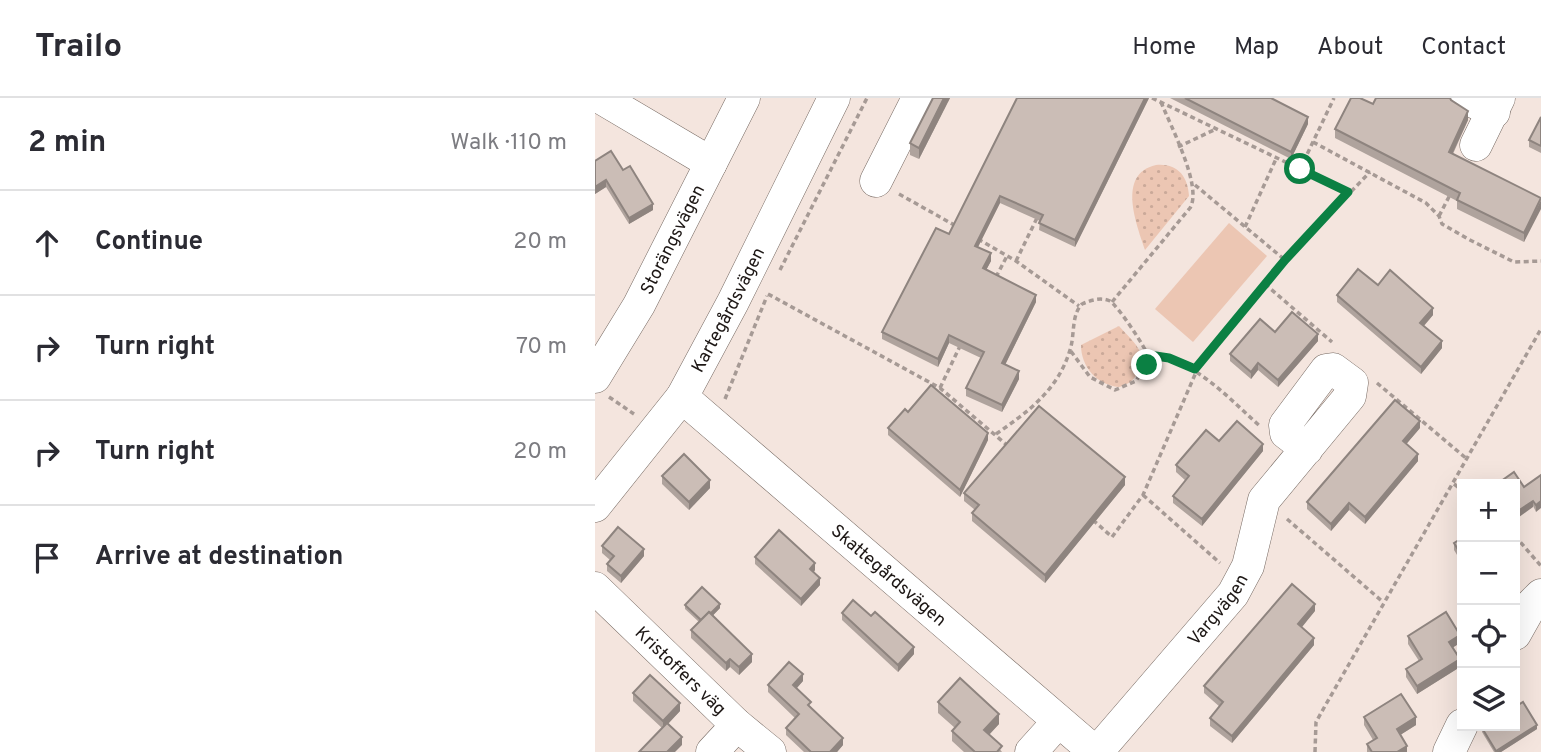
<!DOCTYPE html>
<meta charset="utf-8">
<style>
body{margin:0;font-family:Overpass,sans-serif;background:#f2f2f3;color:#2b2b33}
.controls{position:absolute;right:21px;bottom:21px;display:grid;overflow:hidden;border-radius:0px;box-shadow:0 7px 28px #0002}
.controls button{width:63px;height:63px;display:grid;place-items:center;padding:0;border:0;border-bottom:2px solid #e1e1e2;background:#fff;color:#2b2b33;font:35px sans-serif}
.stop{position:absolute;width:21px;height:21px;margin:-16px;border:5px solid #0b8043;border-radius:50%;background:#fff}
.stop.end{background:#0b8043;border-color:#fff;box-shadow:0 2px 7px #0008}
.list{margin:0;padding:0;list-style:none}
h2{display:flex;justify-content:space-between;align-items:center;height:91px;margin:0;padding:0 28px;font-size:30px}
h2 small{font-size:23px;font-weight:400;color:#7c7c81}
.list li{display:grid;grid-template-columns:46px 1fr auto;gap:21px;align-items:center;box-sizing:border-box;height:105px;padding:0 28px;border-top:2px solid #e1e1e2}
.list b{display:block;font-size:26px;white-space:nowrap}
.list em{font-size:23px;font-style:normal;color:#7c7c81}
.icon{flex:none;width:38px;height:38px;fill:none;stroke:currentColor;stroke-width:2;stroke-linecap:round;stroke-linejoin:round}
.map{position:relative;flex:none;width:946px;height:654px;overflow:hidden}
header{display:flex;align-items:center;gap:42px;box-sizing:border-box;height:98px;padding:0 35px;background:#fff;border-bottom:2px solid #e1e1e2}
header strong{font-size:33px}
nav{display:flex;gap:38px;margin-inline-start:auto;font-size:24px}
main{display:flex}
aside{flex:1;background:#fff}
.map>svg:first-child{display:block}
.grass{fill:#ecc6b3}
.park{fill:url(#park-dots)}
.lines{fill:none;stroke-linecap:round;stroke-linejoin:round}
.minor-casing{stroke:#766962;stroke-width:33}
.path{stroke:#a69a95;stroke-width:3.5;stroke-dasharray:5 3.5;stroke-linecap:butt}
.minor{stroke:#fff;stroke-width:32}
.wall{fill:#afa39d}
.shaded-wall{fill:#8e847f}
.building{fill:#cbbdb6;stroke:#8e847f;stroke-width:2}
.route{stroke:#0b8043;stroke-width:9}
.labels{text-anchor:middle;stroke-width:5;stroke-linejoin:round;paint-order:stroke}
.street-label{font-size:18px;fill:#1d1715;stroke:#fff}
</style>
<header>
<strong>Trailo</strong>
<nav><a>Home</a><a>Map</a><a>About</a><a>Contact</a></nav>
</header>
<main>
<aside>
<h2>2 min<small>Walk · 110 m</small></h2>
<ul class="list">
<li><svg class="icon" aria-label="ahead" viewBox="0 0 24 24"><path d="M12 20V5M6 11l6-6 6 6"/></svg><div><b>Continue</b></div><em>20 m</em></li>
<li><svg class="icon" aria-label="right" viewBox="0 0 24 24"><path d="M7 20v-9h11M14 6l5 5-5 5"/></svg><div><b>Turn right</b></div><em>70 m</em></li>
<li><svg class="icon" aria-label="right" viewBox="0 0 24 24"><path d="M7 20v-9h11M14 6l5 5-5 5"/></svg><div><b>Turn right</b></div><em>20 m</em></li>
<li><svg class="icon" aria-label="arrive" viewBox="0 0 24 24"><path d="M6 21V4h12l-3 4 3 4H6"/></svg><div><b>Arrive at destination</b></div></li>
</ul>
</aside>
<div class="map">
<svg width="946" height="654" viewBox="0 0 946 654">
<defs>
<pattern id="park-dots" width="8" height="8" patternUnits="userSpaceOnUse" patternTransform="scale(1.75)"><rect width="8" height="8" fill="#ecc6b3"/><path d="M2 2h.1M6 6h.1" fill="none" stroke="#caa999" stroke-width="1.8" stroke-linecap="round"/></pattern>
</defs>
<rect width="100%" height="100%" fill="#f4e5de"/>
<path class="grass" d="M634,125L672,158L598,244L560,211Z"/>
<g class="park">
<path d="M561,67C582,65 593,78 594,98L550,152C542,127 521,76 561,67Z"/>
<path d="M524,228C537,243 556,256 542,276C538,283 532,287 524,289C502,287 486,269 486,247Z"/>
</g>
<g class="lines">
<g class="minor-casing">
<g id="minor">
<path d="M6,0L116,65"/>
<path d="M871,0L899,14"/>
<path d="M881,47L904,0"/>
<path d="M281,83L323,0"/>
<path id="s1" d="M0,279L44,207L149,0"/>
<path id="s2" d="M87,299L500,654"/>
<path id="s3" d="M0,408L87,299L138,204L239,0"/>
<path id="s4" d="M0,490L142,627L175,654"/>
<path d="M920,536L937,506L946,497"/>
<path d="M117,654L142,627"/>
<path d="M436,654L463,624"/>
<path id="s5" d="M502,654L638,496L653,468L669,402L755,298L757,285L738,271L731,272L690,327L691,335L712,351"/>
<path d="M854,654L867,627"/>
</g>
</g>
<g class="path">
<path d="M557,0L753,94"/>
<path d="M718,44L831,105L844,118L847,126L873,141L919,164L946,163"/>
<path d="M583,49L621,31"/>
<path d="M705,71L739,0"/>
<path d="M600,87L690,162"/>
<path d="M304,96L361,128"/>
<path d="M844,118L856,95"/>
<path d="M650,129L681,61"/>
<path d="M383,141L421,163L484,208"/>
<path d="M421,163L443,118"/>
<path d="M185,172L272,0"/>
<path d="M401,179L412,158"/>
<path d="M670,186L737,244"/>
<path d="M173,196L345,290L413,348"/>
<path d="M517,204L595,110C608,89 575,27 566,4"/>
<path d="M554,257C601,262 632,299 666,329"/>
<path d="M782,285L872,361"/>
<path d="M345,290L365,248"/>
<path d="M14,299L39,316"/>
<path d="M130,301L172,198"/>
<path d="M401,336C433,314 463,292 475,252C480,237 476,217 487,206C496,202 506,199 515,203C523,208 551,250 554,260L541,283L520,292L495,279L475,252"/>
<path d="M859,386L867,392"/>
<path d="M548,397L625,465"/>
<path d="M692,421L788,504"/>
<path d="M498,422L517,439L548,397L608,258L690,162L775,74"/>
<path d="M920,438L946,468"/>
<path d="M720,654L721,624L730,608L946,231"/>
</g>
<use href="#minor" class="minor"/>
</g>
<g class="wall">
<path d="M338,0H355L324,61L315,57V45Z"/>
<path d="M422,0H554L480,149L444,132L445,123L405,105L383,149L396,163L391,172L441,204L410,267L424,281L407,314L371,298V290L386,260L354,245L343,269L287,241V234L354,136Z"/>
<path d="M575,0H676L713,26L696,61Z"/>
<path d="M946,19V55L934,49V42Z"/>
<path d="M873,22L858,56L946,100L929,144L862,111V103L740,40V31Z"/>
<path d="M0,63L28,72L58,112L34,126L11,89L0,96Z"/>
<path d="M783,187L838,217L829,228L847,250L826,276L742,204V197Z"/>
<path d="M680,234L723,243L683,289L663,272L656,281L635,263V256Z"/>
<path d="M313,314L393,342L365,399L293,337V330Z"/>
<path d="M825,330L811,346L823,363L770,426L754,412L736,433L712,411V404Z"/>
<path d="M624,343L668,353L607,428L578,405V398L591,383L581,374V367Z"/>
<path d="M946,377L941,414L929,389Z"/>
<path d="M67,378L115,390L94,412L67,386Z"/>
<path d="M530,387L450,485L377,423V415L380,412L369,403V395Z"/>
<path d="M867,440V465L859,452V445Z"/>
<path d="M7,448L49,458L26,485L12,473V466L15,462L7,455Z"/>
<path d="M160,459L220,472L219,474L225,487L206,508L160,466Z"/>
<path d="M90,507L125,510L118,517L157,564L144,577L135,569L131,573L96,540V532L104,524L90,511Z"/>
<path d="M720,513L706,529L719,547L637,645L615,628V620L625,609L609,595V588Z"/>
<path d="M247,515L276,518L319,556L303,574L247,522Z"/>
<path d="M813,538L865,545L858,549L865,569L822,596L811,579V571L824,563L813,546Z"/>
<path d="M208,583L202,590L216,610L248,647L242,654H209L191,637V630L200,620L173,594V587Z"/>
<path d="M38,595L85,613L73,626L87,647L67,630L38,603Z"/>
<path d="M343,604L404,626L394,637L407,654H369L357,643V633L360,630L343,615Z"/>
<path d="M769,619L821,627L805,637L812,654H772V646L778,642L769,627Z"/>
<path d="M887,630L942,631L906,654H899L887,634Z"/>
</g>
<g class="shaded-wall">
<path d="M349,0H355L324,61V50Z"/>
<path d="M550,0H554L480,149V142Z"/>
<path d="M873,13V22L854,63V54Z"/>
<path d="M713,19V26L696,61V54Z"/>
<path d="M11,82V89L0,96V89Z"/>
<path d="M405,98V105L380,155V148Z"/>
<path d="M946,102V111L929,144V135Z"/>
<path d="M58,106V112L34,126V120Z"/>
<path d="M396,155V163L388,178V170Z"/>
<path d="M441,197V204L407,273V265Z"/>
<path d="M838,210V217L825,232V225Z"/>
<path d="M723,236V243L683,289V282Z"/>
<path d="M354,237V245L343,269V261Z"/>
<path d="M847,243V250L826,276V269Z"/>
<path d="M663,265V272L656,281V274Z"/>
<path d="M424,273V281L407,314V307Z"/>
<path d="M825,323V330L808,350V343Z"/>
<path d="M393,335V342L365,399V392Z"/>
<path d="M668,346V353L607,428V421Z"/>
<path d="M823,356V363L770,426V419Z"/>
<path d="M530,379V387L450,485V477Z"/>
<path d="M115,382V390L94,412V404Z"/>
<path d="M938,403V409L920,422V415Z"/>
<path d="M946,403V410L941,414V407Z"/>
<path d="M754,405V412L736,433V426Z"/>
<path d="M49,451V458L26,485V478Z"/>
<path d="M220,465V472L215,478V471Z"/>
<path d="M225,480V487L206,508V501Z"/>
<path d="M125,506V510L108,528V524Z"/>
<path d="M720,506V513L703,534V526Z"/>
<path d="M865,537V545L854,552V544Z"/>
<path d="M719,540V547L637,645V638Z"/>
<path d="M319,549V556L303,574V567Z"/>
<path d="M157,556V564L144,577V569Z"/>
<path d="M135,561V569L131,573V565Z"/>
<path d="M865,561V569L822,596V588Z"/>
<path d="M208,576V583L198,594V587Z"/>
<path d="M85,605V613L68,631V623Z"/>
<path d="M404,616V626L389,642V632Z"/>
<path d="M821,619V627L802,639V631Z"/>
<path d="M942,627V631L906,654H901Z"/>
<path d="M87,639V647L80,654H72Z"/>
<path d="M248,640V647L242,654H235Z"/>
<path d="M812,648V654H802Z"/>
</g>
<g class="building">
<path d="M338,0H349L324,50L315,45Z"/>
<path d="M422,0H550L480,142L444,125L448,117L405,98L380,148L396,155L388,170L441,197L407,265L424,273L407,307L371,290L389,254L354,237L343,261L287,234L341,130L354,136Z"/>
<path d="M590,0H676L713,19L696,54Z"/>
<path d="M756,0H765L778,6L781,0H855L856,2L873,13L854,54L946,100L929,135L862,102L865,95L740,31Z"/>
<path d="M946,19V48L934,42Z"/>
<path d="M16,53L28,72L35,68L58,106L34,120L11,82L0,89V63Z"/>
<path d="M763,171L783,187L795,172L838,210L825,225L847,243L826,269L742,197Z"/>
<path d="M697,214L723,236L683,282L663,265L656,274L635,256L665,221L680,234Z"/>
<path d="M336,287L393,335L365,392L293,330L310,311L313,314Z"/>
<path d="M800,302L825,323L808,343L823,356L770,419L754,405L736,426L712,404Z"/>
<path d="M444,308L530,379L450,477L377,415L384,407L369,395Z"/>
<path d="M642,323L668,346L607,421L578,398L594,378L581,367L611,332L624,343Z"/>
<path d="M89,356L115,382L94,404L67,378Z"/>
<path d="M919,374L929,389L946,377V403L941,407L938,403L920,415V386H902Z"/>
<path d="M23,429L49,451L26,478L12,466L19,458L7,448Z"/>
<path d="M184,432L220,465L215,471L225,480L206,501L160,459Z"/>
<path d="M867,440V458L859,445Z"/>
<path d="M697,486L720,506L703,526L719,540L637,638L615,620L628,604L609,588Z"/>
<path d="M107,489L125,506L116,515L114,514L106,522L90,507Z"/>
<path d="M258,502L276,518L280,514L319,549L303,567L247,515Z"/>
<path d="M114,514L157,556L144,569L135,561L131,565L96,532Z"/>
<path d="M851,514L865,537L854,544L865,561L822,588L811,571L827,561L813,538Z"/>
<path d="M194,564L208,576L198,587L216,604L213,607L248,640L235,654H216L191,630L204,616L173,587Z"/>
<path d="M55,577L85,605L68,623L38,595Z"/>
<path d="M365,580L404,616L389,632L407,648L402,654H380L357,633L365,624L343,604Z"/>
<path d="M806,596L821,619L802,631L812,648L802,654H777L772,646L782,640L769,619Z"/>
<path d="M928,604L942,627L901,653L887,630L891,628H920V609Z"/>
<path d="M72,625L87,639L72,654H44Z"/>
</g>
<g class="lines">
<path class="route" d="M552,267L554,257L574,260L600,271L690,162L753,94L705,71"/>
</g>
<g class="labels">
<g class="street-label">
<text dy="6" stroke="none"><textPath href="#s1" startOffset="158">Storängsvägen</textPath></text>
<text dy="6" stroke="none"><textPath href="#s3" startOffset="238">Kartegårdsvägen</textPath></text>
<text dy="6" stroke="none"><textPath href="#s2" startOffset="273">Skattegårdsvägen</textPath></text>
<text dy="6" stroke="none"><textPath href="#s5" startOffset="187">Vargvägen</textPath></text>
<text dy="6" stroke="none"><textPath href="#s4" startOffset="119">Kristoffers väg</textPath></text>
</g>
</g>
</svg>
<div class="controls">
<button>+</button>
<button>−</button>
<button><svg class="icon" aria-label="locate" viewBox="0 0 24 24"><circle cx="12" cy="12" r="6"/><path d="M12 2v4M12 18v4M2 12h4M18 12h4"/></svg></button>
<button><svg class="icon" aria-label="layers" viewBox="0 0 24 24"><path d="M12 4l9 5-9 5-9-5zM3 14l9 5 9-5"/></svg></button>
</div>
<div class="stop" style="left:705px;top:71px"></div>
<div class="stop end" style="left:552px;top:267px"></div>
</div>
</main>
